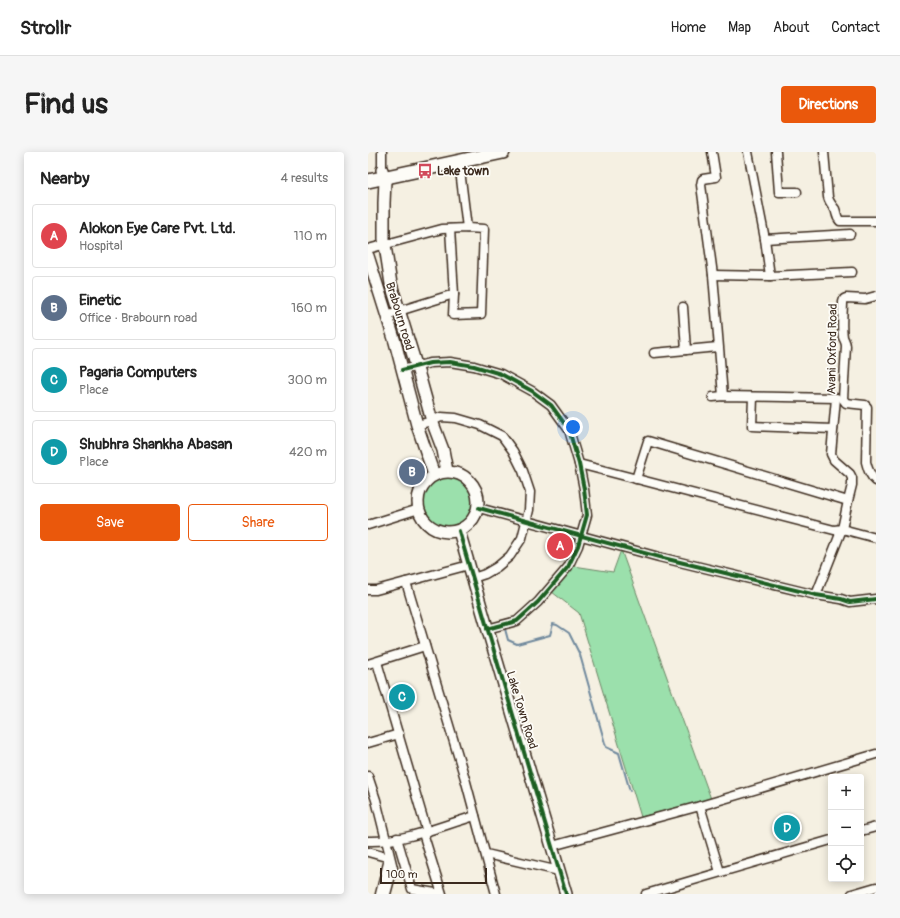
<!DOCTYPE html>
<meta charset="utf-8">
<style>
body{margin:0;font-family:Pangolin,sans-serif;background:#f6f6f6;color:#222}
.controls{position:absolute;right:12px;bottom:12px;display:grid;overflow:hidden;border-radius:4px;box-shadow:0 2px 10px #0003}
.controls button{width:36px;height:36px;display:grid;place-items:center;padding:0;border:0;border-bottom:1px solid #e0e0e0;background:#fff;color:#222;font:20px sans-serif}
.scale{position:absolute;left:12px;bottom:10px;width:107px;box-sizing:border-box;padding-left:4px;border:2px solid #3b2a1e;border-top:0;font-size:11px;line-height:14px;white-space:nowrap;color:#3b2a1e;-webkit-text-stroke:3px #fdfcf7;paint-order:stroke}
.you{position:absolute;left:205px;top:275px;width:14px;height:14px;margin:-10px;border:3px solid #fff;border-radius:50%;background:#1a73e8;box-shadow:0 0 0 6px #1a73e833}
.badge{display:grid;place-items:center;width:26px;height:26px;border-radius:50%;background:#ea580c;color:#fff;font-size:13px;font-weight:700}
.pin{position:absolute;translate:-50% -50%;border:2px solid #fff;box-shadow:0 1px 4px #0006}
.list{margin:0;padding:0;list-style:none}
h2{display:flex;justify-content:space-between;align-items:center;height:52px;margin:0;padding:0 16px;font-size:17px}
h2 small{font-size:13px;font-weight:400;color:#767676}
.list li{display:grid;grid-template-columns:26px 1fr auto;gap:12px;align-items:center;box-sizing:border-box;height:64px;margin:0 8px 8px;padding:0 8px;border:1px solid #e0e0e0;border-radius:4px}
.list b{display:block;font-size:15px;white-space:nowrap}
.list p{margin:0;font-size:13px;white-space:nowrap;color:#767676}
.list em{font-size:13px;font-style:normal;color:#767676}
.actions{display:flex;gap:8px;padding:12px 16px}
.actions a{flex:1;padding:9px 0;border:1px solid #ea580c;border-radius:4px;text-align:center;font-size:14px;color:#ea580c}
.actions .main{background:#ea580c;color:#fff}
.icon{flex:none;width:22px;height:22px;fill:none;stroke:currentColor;stroke-width:2;stroke-linecap:round;stroke-linejoin:round}
.map{position:relative;flex:none;width:508px;height:742px;overflow:hidden;border-radius:4px}
header{display:flex;align-items:center;gap:24px;box-sizing:border-box;height:56px;padding:0 20px;background:#fff;border-bottom:1px solid #e0e0e0}
header strong{font-size:19px}
nav{display:flex;gap:22px;margin-inline-start:auto;font-size:14px}
.intro{display:flex;align-items:center;justify-content:space-between;box-sizing:border-box;height:96px;padding:0 24px}
h1{margin:0;font-size:28px}
.button{padding:10px 18px;border-radius:4px;background:#ea580c;color:#fff;font-size:14px;font-weight:700}
main{display:flex;gap:24px;padding:0 24px}
aside{flex:1;background:#fff;border-radius:4px;box-shadow:0 2px 10px #0003}
.map>svg:first-child{display:block}
.green{fill:#9be0ac;stroke:#6b8565}
.lines{fill:none;stroke-linecap:round;stroke-linejoin:round}
.stream{stroke:#70899d;stroke-width:2}
.street-casing{stroke:#3b2a1e;stroke-width:11}
.secondary-casing{stroke:#3b2a1e;stroke-width:14}
.primary-casing{stroke:#3b2a1e;stroke-width:16}
.street{stroke:#fdfcf7;stroke-width:8}
.secondary{stroke:#fdfcf7;stroke-width:11}
.primary{stroke:#fdfcf7;stroke-width:13}
.cycleway-casing{stroke:#fdfcf7;stroke-width:6}
.cycleway{stroke:#1b5e20;stroke-width:4}
.labels{text-anchor:middle;stroke-width:3.5;stroke-linejoin:round;paint-order:stroke}
.poi-label{font-size:12px;font-weight:bold;fill:#3b2a1e;stroke:#fdfcf7;text-anchor:start}
.street-label{font-size:12px;fill:#3b2a1e;stroke:#fdfcf7}
</style>
<header>
<strong>Strollr</strong>
<nav><a>Home</a><a>Map</a><a>About</a><a>Contact</a></nav>
</header>
<div class="intro"><h1>Find us</h1><a class="button">Directions</a></div>
<main>
<aside>
<h2>Nearby<small>4 results</small></h2>
<ul class="list">
<li><span class="badge" style="background:#e0444e">A</span><div><b>Alokon Eye Care Pvt. Ltd.</b><p>Hospital</p></div><em>110 m</em></li>
<li><span class="badge" style="background:#5c6f8a">B</span><div><b>Einetic</b><p>Office · Brabourn road</p></div><em>160 m</em></li>
<li><span class="badge" style="background:#0f9aa8">C</span><div><b>Pagaria Computers</b><p>Place</p></div><em>300 m</em></li>
<li><span class="badge" style="background:#0f9aa8">D</span><div><b>Shubhra Shankha Abasan</b><p>Place</p></div><em>420 m</em></li>
</ul>
<div class="actions"><a class="main">Save</a><a>Share</a></div>
</aside>
<div class="map">
<svg width="508" height="742" viewBox="0 0 508 742">
<rect width="100%" height="100%" fill="#f5f0e2"/>
<filter id="ink" filterUnits="userSpaceOnUse"><feTurbulence type="fractalNoise" baseFrequency=".025" numOctaves="2"/><feDisplacementMap in="SourceGraphic" scale="8" xChannelSelector="R" yChannelSelector="G"/><feConvolveMatrix kernelMatrix="1 2 1 2 8 2 1 2 1" color-interpolation-filters="sRGB"/></filter>
<g filter="url(#ink)">
<g class="green">
<path d="M84,322L95,327L105,344L104,357L100,369L79,375L67,371L59,363L55,355V345L62,330L74,323Z"/>
<path d="M253,398L343,647L273,665L211,461L184,440L206,414L245,420Z"/>
</g>
<g class="lines">
<path class="stream" d="M137,477L140,488L149,492L182,483L185,472L189,473L201,481L212,503L238,595L251,601L262,639"/>
<g class="street-casing">
<g id="street">
<path d="M14,0V18"/>
<path d="M344,0L348,25L335,27L334,28L333,33L345,123L355,244"/>
<path d="M380,0L397,87L402,124"/>
<path d="M408,0L411,40H429"/>
<path d="M456,0L460,45C461,50 464,53 467,57C469,62 468,65 472,69H508"/>
<path d="M91,10L99,76"/>
<path d="M397,87L482,82"/>
<path d="M0,97L74,77L99,76L116,77L113,162L85,163L86,142"/>
<path d="M345,123L402,124L484,120"/>
<path d="M508,144L497,147L478,146L476,147L475,150C475,161 473,174 475,185C476,188 478,190 478,194L475,247L478,251L497,253L499,255L498,310C500,318 502,324 508,329"/>
<path d="M315,155L318,198"/>
<path d="M18,163L86,142L82,77"/>
<path d="M286,201L350,195"/>
<path d="M34,218L62,211L82,210L106,214L133,222L164,239L183,253L201,278L211,312L216,337L219,363L210,394L200,415L170,450L149,469L119,477"/>
<path d="M345,245L355,244L468,246L463,302L466,308L482,322L484,326V333L480,349L474,377L448,443"/>
<path d="M385,245L384,274L465,277"/>
<path d="M49,273L64,269L73,265L88,266L112,273L134,284L145,299L155,319L162,340L161,358L154,386L142,404L129,415L117,422L105,426"/>
<path d="M211,312L466,378L474,377L508,386"/>
<path d="M268,327L280,289L480,349"/>
<path d="M111,356L291,405L448,443L473,447L482,450L508,447"/>
<path d="M0,373L51,357"/>
<path d="M38,430L98,630L128,742"/>
<path d="M0,438H8L101,413"/>
<path d="M9,510L59,680"/>
<path d="M0,512L57,494"/>
<path d="M0,591L31,582"/>
<path d="M0,624L8,648L25,716L18,742"/>
<path d="M332,654L352,720"/>
<path d="M493,679L508,675"/>
<path d="M55,681L74,742"/>
<path d="M29,686L44,737L73,742"/>
<path d="M0,689C38,690 72,674 107,664"/>
<path d="M184,694L332,654L508,602"/>
<path d="M0,700L18,705L20,707V711L12,742"/>
<path d="M118,702L191,719"/>
<path d="M278,742L463,688"/>
<path d="M484,742L508,735"/>
</g>
</g>
<g class="secondary-casing">
<g id="secondary">
<path d="M14,18L17,28L16,51V87L23,132L52,226L64,269L75,298L79,319"/>
<path d="M0,104L27,190L49,273L66,323"/>
<circle cx="80" cy="350" r="30"/>
<path d="M91,379L121,482L198,742"/>
</g>
</g>
<g class="primary-casing">
<path id="primary" d="M0,29L135,0"/>
</g>
<use href="#street" class="street"/>
<use href="#secondary" class="secondary"/>
<use href="#primary" class="primary"/>
<g class="cycleway-casing">
<g id="cycleway">
<path d="M34,218L62,211L82,210L106,214L133,222L164,239L183,253L201,278L211,312L216,337L219,363L210,394L200,415L170,450L149,469L119,477"/>
<path d="M111,356L291,405L448,443L473,447L482,450L508,447"/>
<path d="M91,379L121,482L198,742"/>
</g>
</g>
<use href="#cycleway" class="cycleway"/>
</g>
</g>
<defs>
<g id="bus-bare" transform="scale(1.2)"><path d="M-5-6H5V4H4V6H2V4H-2V6H-4V4H-5ZM-3.5-4V0h7V-4ZM-3.5 1.2v1.5H-2V1.2ZM2 1.2v1.5H3.5V1.2Z" fill="#d1495b" stroke="#fdfcf7" stroke-width="2.5" paint-order="stroke"/></g>
</defs>
<g fill-rule="evenodd">
<use href="#bus-bare" x="57" y="19"/>
</g>
<g class="labels">
<g class="poi-label">
<text x="69" y="23">Lake town</text>
</g>
<g class="street-label">
<text transform="translate(32 164) rotate(73)" y="4">Brabourn road</text>
<text transform="translate(464 197) rotate(-89)" y="4">Avani Oxford Road</text>
<text transform="translate(154 558) rotate(73)" y="4">Lake Town Road</text>
</g>
</g>
</svg>
<div class="controls">
<button>+</button>
<button>−</button>
<button><svg class="icon" aria-label="locate" viewBox="0 0 24 24"><circle cx="12" cy="12" r="6"/><path d="M12 2v4M12 18v4M2 12h4M18 12h4"/></svg></button>
</div>
<div class="scale">100 m</div>
<div class="you"></div>
<div class="pin badge" style="left:192px;top:394px;background:#e0444e">A</div>
<div class="pin badge" style="left:44px;top:320px;background:#5c6f8a">B</div>
<div class="pin badge" style="left:34px;top:545px;background:#0f9aa8">C</div>
<div class="pin badge" style="left:419px;top:676px;background:#0f9aa8">D</div>
</div>
</main>
